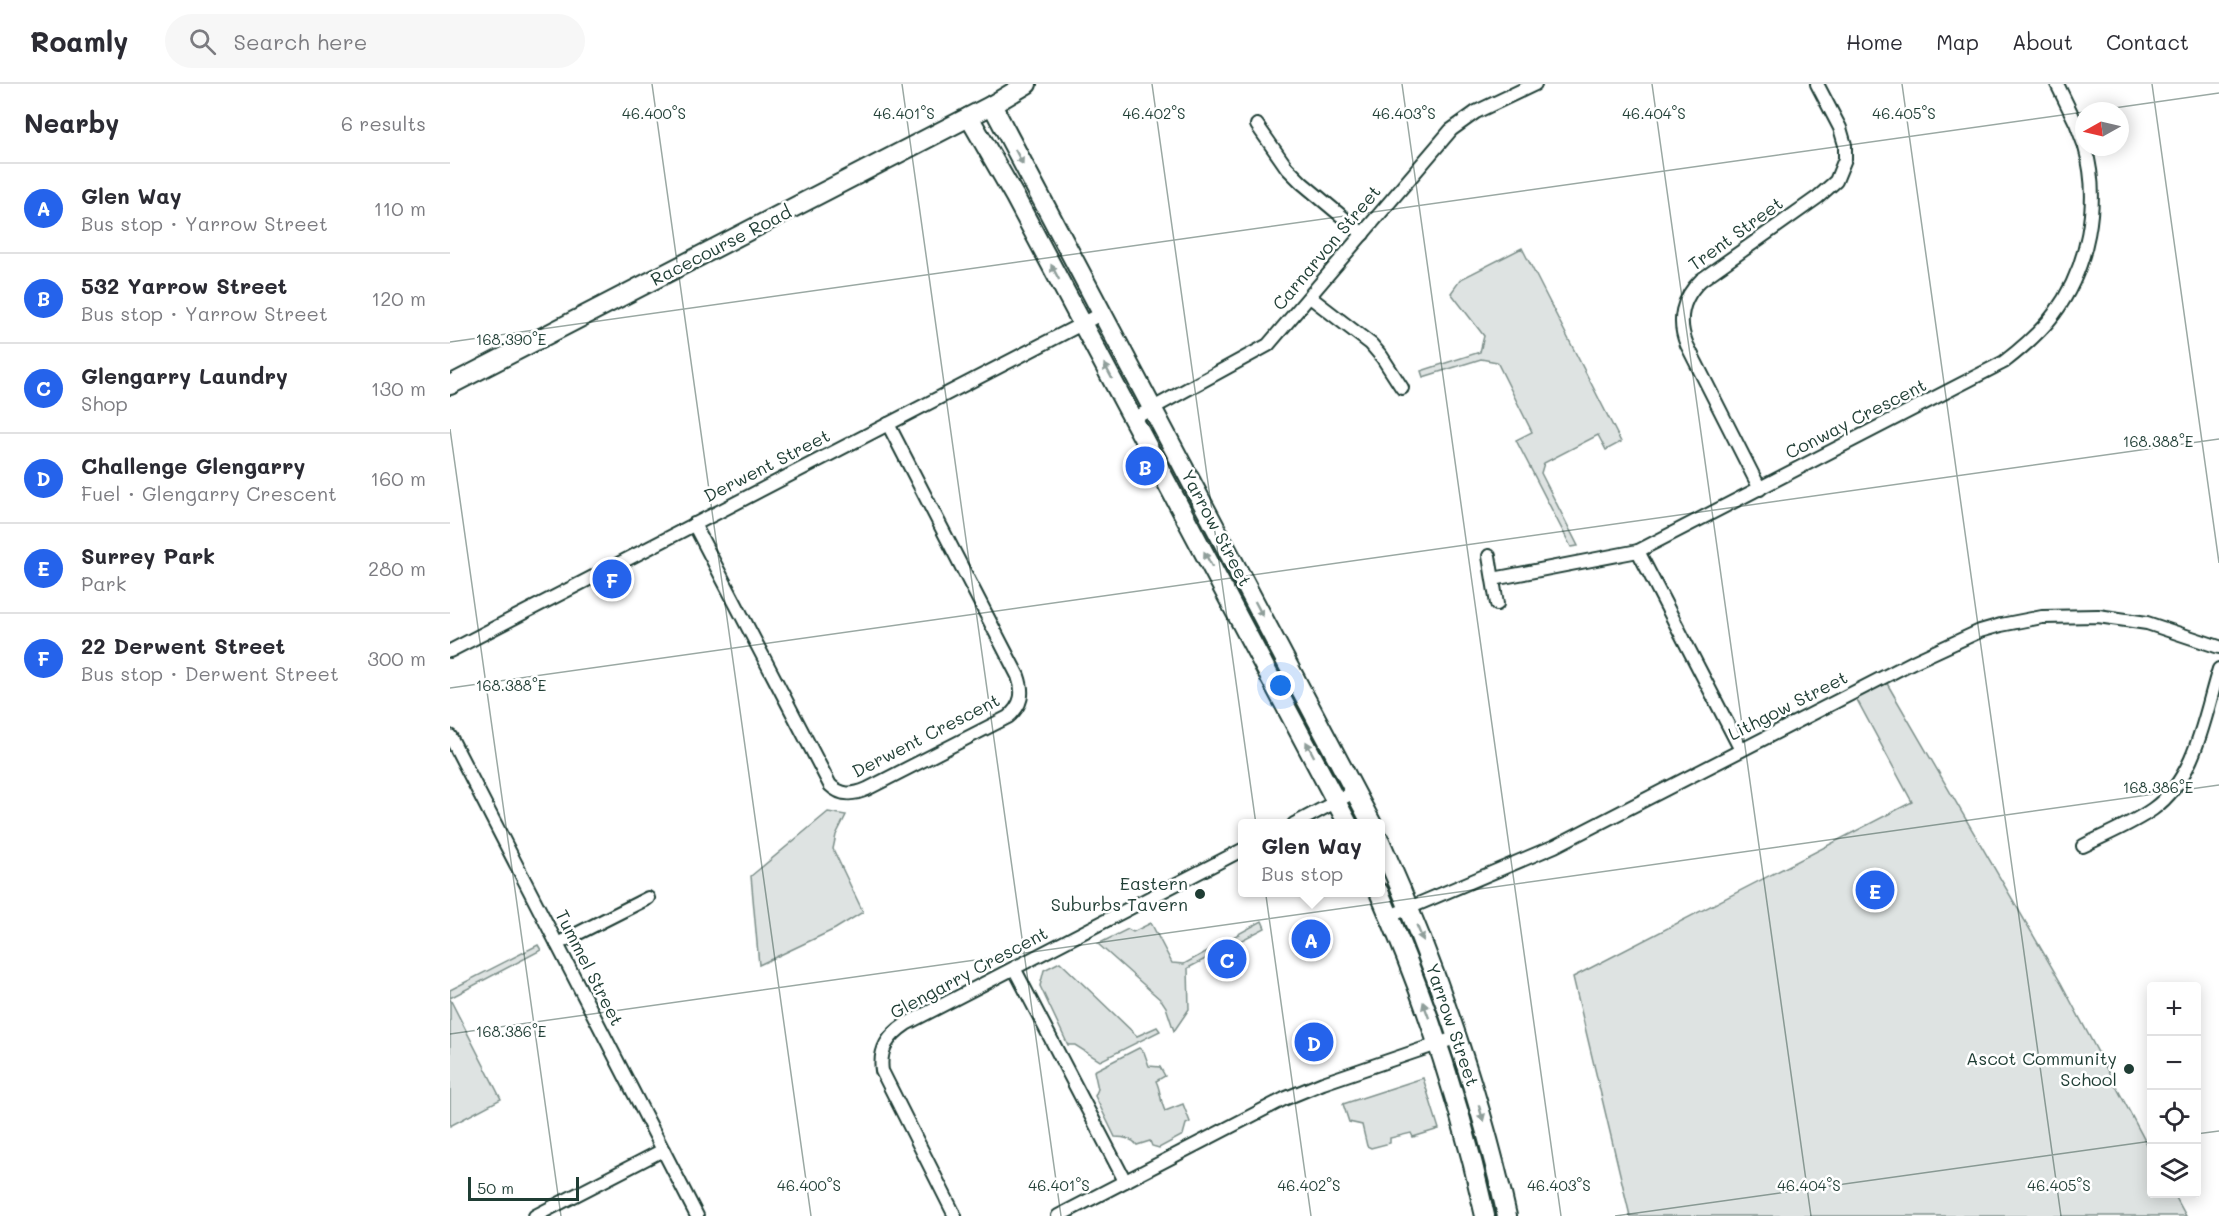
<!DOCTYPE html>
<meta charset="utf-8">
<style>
body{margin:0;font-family:Mali,sans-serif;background:#f7f7f7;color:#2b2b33}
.controls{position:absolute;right:18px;bottom:18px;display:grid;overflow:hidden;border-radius:6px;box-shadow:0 3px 15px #0003}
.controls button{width:54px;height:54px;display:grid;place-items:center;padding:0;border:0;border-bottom:2px solid #e1e1e2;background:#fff;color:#2b2b33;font:30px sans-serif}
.compass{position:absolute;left:1625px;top:18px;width:54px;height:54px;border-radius:50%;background:#fff;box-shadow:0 3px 15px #0003;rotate:262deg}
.scale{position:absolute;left:18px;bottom:15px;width:111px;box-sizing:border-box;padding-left:6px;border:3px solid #1f3d34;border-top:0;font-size:16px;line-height:21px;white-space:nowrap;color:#1f3d34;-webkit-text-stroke:4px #fff;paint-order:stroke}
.you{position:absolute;left:831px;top:602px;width:21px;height:21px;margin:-15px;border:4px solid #fff;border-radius:50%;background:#1a73e8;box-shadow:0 0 0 9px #1a73e833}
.badge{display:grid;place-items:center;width:39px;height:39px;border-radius:50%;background:#2563eb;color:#fff;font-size:20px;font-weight:700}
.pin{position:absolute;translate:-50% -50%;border:3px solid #fff;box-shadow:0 2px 6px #0006}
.popup{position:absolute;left:788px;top:735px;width:147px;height:78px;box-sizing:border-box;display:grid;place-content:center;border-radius:6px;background:#fff;filter:drop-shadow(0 2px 4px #0005);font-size:20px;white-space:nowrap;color:#7c7c81}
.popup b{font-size:22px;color:#2b2b33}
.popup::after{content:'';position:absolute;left:50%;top:100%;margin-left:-12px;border:12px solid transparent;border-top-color:#fff}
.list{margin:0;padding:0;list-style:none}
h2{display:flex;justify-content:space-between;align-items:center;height:78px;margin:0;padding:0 24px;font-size:26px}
h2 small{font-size:20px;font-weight:400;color:#7c7c81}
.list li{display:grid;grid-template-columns:39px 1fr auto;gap:18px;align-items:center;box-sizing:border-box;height:90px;padding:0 24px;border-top:2px solid #e1e1e2}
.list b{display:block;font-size:22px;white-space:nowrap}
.list p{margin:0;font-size:20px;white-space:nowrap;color:#7c7c81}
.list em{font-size:20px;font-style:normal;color:#7c7c81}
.icon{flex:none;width:33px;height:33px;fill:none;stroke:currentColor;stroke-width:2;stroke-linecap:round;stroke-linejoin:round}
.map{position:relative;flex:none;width:1769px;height:1132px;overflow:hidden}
header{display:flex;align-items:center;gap:36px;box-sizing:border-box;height:84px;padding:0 30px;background:#fff;border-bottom:2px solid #e1e1e2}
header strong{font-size:28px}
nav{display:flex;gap:33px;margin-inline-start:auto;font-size:21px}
.search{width:420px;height:54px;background:#f7f7f7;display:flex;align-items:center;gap:15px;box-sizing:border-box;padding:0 21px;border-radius:33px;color:#7c7c81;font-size:22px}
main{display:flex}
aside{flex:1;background:#fff}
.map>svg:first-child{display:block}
.green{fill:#dee3e2;stroke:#7e908b;stroke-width:1.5}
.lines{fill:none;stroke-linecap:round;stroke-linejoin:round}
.street-casing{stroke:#1f3d34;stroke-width:16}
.secondary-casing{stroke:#1f3d34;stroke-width:22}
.street{stroke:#fff;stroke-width:12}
.secondary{stroke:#fff;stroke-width:18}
.oneway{fill:#8f9e9a}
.ticks{fill:none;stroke:#1f3d34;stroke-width:1.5;stroke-opacity:0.45}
.poi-dot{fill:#1f3d34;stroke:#fff;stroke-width:2}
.labels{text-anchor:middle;stroke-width:5;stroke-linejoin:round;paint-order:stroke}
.street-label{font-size:18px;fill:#1f3d34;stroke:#fff}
.poi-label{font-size:18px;fill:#1f3d34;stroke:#fff;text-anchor:end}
.ticks-label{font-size:15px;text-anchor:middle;fill:#1f3d34;stroke:#fff;stroke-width:5;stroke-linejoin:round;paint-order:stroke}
</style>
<header>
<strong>Roamly</strong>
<div class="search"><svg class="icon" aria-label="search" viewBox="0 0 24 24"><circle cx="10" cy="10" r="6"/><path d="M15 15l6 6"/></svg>Search here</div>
<nav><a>Home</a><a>Map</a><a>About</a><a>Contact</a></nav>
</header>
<main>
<aside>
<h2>Nearby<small>6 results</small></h2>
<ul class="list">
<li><span class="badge">A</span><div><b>Glen Way</b><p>Bus stop · Yarrow Street</p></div><em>110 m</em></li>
<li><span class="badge">B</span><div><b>532 Yarrow Street</b><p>Bus stop · Yarrow Street</p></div><em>120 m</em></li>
<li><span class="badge">C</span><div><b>Glengarry Laundry</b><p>Shop</p></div><em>130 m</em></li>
<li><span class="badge">D</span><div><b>Challenge Glengarry</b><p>Fuel · Glengarry Crescent</p></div><em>160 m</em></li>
<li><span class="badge">E</span><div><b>Surrey Park</b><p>Park</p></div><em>280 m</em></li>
<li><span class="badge">F</span><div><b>22 Derwent Street</b><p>Bus stop · Derwent Street</p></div><em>300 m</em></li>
</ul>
</aside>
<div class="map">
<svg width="1769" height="1132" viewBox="0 0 1769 1132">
<rect width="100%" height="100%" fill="#fff"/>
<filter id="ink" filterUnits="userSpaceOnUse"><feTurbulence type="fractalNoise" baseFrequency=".0167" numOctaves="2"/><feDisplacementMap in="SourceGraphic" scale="12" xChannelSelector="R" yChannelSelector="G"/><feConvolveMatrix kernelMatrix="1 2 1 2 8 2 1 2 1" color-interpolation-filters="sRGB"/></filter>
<g filter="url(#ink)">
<g class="green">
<path d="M1072,164L1171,358L1156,366L1148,351L1094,379L1091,389L1128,462L1121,463L1066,356L1082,348L1047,278L1031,275L973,293L971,287L1030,268L1034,252L1001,209L1011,195Z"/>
<path d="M1435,596L1611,899L1701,1068L1702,1110H1724L1736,1132H1180L1123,893L1462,718L1405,612Z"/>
<path d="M378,728L396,731L386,751L383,765L413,828L385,845L309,881L301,792Z"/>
<path d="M812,837L815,844L738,884L739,925L724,947L716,923L712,917L648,860L678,845L683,848L701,839L722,879L734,880Z"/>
<path d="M88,861L91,866L0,914V906Z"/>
<path d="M610,878L687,952L707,943L710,947L650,977L625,961H618L590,902L594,886Z"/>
<path d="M0,915L51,1015L0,1042Z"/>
<path d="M689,964L694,968L699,982L710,983L715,992L706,997C711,1007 710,1017 715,1027L733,1020L740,1038L736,1040L733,1051L709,1064L702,1062L700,1057L687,1061C682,1054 673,1053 665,1053L645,1012L648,1005L644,987Z"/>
<path d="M973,994L989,1045L963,1053L961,1049L940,1054V1059L921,1064L917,1062L912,1041L899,1038L893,1020Z"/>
</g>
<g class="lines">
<g class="street-casing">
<g id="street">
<path d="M1607,0L1626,39L1634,60"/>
<path d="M807,41L837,84L852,99L913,150"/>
<path d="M860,213L921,260L932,273L952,304"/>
<path d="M683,335L818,261L1001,46L1026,28L1085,0"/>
<path d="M1310,405L1237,261C1227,237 1232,214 1251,196L1368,113L1386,97L1395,75V61L1390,44L1367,0"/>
<path d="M244,440L380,701C391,712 403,711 417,705L558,633C572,621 574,609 568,592L438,340"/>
<path d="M1188,467L1291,666"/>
<path d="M1039,472L1047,520"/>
<path d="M1043,495L1188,467L1554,278C1572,264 1590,249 1604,230C1638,184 1651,118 1635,63"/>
<path d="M0,567L651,230"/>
<path d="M0,652L247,1132"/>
<path d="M844,740L906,707"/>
<path d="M1633,762C1656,750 1682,740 1703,725C1746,694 1754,633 1769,585"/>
<path d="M940,832L1105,762L1463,578L1530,547L1551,541L1592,533L1648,532L1697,539L1769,563"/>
<path d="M107,860L198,814"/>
<path d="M564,884L675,1097"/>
<path d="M85,1132L213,1066"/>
<path d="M505,1132L432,987C429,965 438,952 456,940L792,766"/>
<path d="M608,1132L834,1015L873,999L1008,953"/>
</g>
</g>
<g class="secondary-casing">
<g id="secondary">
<path d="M542,21L922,740"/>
<path d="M519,33L565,113L632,239L898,740"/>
<path d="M0,301L542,21L577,0"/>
<path d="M930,757C984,878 1028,1002 1057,1132"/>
<path d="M929,808C975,913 1011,1021 1035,1132"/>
</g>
</g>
<use href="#street" class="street"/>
<use href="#secondary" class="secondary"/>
</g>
<defs><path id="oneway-solid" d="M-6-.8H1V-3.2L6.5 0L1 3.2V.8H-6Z" transform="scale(1.5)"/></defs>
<g class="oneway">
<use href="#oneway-solid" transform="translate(569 73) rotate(62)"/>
<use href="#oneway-solid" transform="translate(605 188) rotate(-118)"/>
<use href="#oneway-solid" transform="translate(658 287) rotate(-118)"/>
<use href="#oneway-solid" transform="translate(758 475) rotate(-118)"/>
<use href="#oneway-solid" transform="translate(809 525) rotate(62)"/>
<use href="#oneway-solid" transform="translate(860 665) rotate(-118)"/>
<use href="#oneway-solid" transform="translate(970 849) rotate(67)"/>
<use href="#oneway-solid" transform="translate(976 926) rotate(-110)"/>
<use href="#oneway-solid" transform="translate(1031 1029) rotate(74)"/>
</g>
</g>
<path class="ticks" d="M202,0L361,1132M452,0L611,1132M702,0L861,1132M952,0L1111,1132M1202,0L1361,1132M1452,0L1611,1132M1702,0L1769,479M1643,27L1769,9M0,258L1634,28M0,345L111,1132M0,604L1769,355M0,950L1769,701M1746,1050L1769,1047M1165,1132L1702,1057"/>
<g class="poi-dot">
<circle cx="750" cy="810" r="6"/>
<circle cx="1679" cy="985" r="6"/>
</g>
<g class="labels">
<g class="street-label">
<text transform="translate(1286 150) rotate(-36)" y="6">Trent Street</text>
<text transform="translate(271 162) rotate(-27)" y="6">Racecourse Road</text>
<text transform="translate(877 164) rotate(-50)" y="6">Carnarvon Street</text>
<text transform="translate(1406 335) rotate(-27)" y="6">Conway Crescent</text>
<text transform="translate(317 382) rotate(-27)" y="6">Derwent Street</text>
<text transform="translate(766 444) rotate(62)" y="6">Yarrow Street</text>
<text transform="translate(1338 622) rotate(-27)" y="6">Lithgow Street</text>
<text transform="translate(476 652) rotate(-27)" y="6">Derwent Crescent</text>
<text transform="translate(139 884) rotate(63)" y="6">Tummel Street</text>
<text transform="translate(519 889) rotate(-28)" y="6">Glengarry Crescent</text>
<text transform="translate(1002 941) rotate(71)" y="6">Yarrow Street</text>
</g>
<g class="poi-label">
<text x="738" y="806">Eastern<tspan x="738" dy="21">Suburbs Tavern</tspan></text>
<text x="1667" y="981">Ascot Community<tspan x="1667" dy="21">School</tspan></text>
</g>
</g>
<g class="ticks-label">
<text x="204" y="35">46.400°S</text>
<text x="454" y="35">46.401°S</text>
<text x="704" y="35">46.402°S</text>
<text x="954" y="35">46.403°S</text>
<text x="1204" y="35">46.404°S</text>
<text x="1454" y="35">46.405°S</text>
<text x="61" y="261">168.390°E</text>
<text x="1708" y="363">168.388°E</text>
<text x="61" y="607">168.388°E</text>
<text x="1708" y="709">168.386°E</text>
<text x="61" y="953">168.386°E</text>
<text x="359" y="1107">46.400°S</text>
<text x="609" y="1107">46.401°S</text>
<text x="859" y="1107">46.402°S</text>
<text x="1109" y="1107">46.403°S</text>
<text x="1359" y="1107">46.404°S</text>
<text x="1609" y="1107">46.405°S</text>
</g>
</svg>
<div class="controls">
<button>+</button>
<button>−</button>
<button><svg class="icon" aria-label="locate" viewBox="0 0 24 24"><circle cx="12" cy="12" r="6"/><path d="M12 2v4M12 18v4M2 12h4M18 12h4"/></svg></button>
<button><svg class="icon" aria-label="layers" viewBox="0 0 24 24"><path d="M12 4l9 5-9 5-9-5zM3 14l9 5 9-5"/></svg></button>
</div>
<svg class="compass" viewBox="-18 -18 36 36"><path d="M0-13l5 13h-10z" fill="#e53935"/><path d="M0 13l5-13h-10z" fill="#7c7c81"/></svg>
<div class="scale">50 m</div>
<div class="you"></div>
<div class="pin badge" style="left:861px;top:855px">A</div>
<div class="popup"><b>Glen Way</b>Bus stop</div>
<div class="pin badge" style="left:695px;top:382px">B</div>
<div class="pin badge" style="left:777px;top:875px">C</div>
<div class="pin badge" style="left:864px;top:958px">D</div>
<div class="pin badge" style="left:1425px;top:806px">E</div>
<div class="pin badge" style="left:162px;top:495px">F</div>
</div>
</main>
